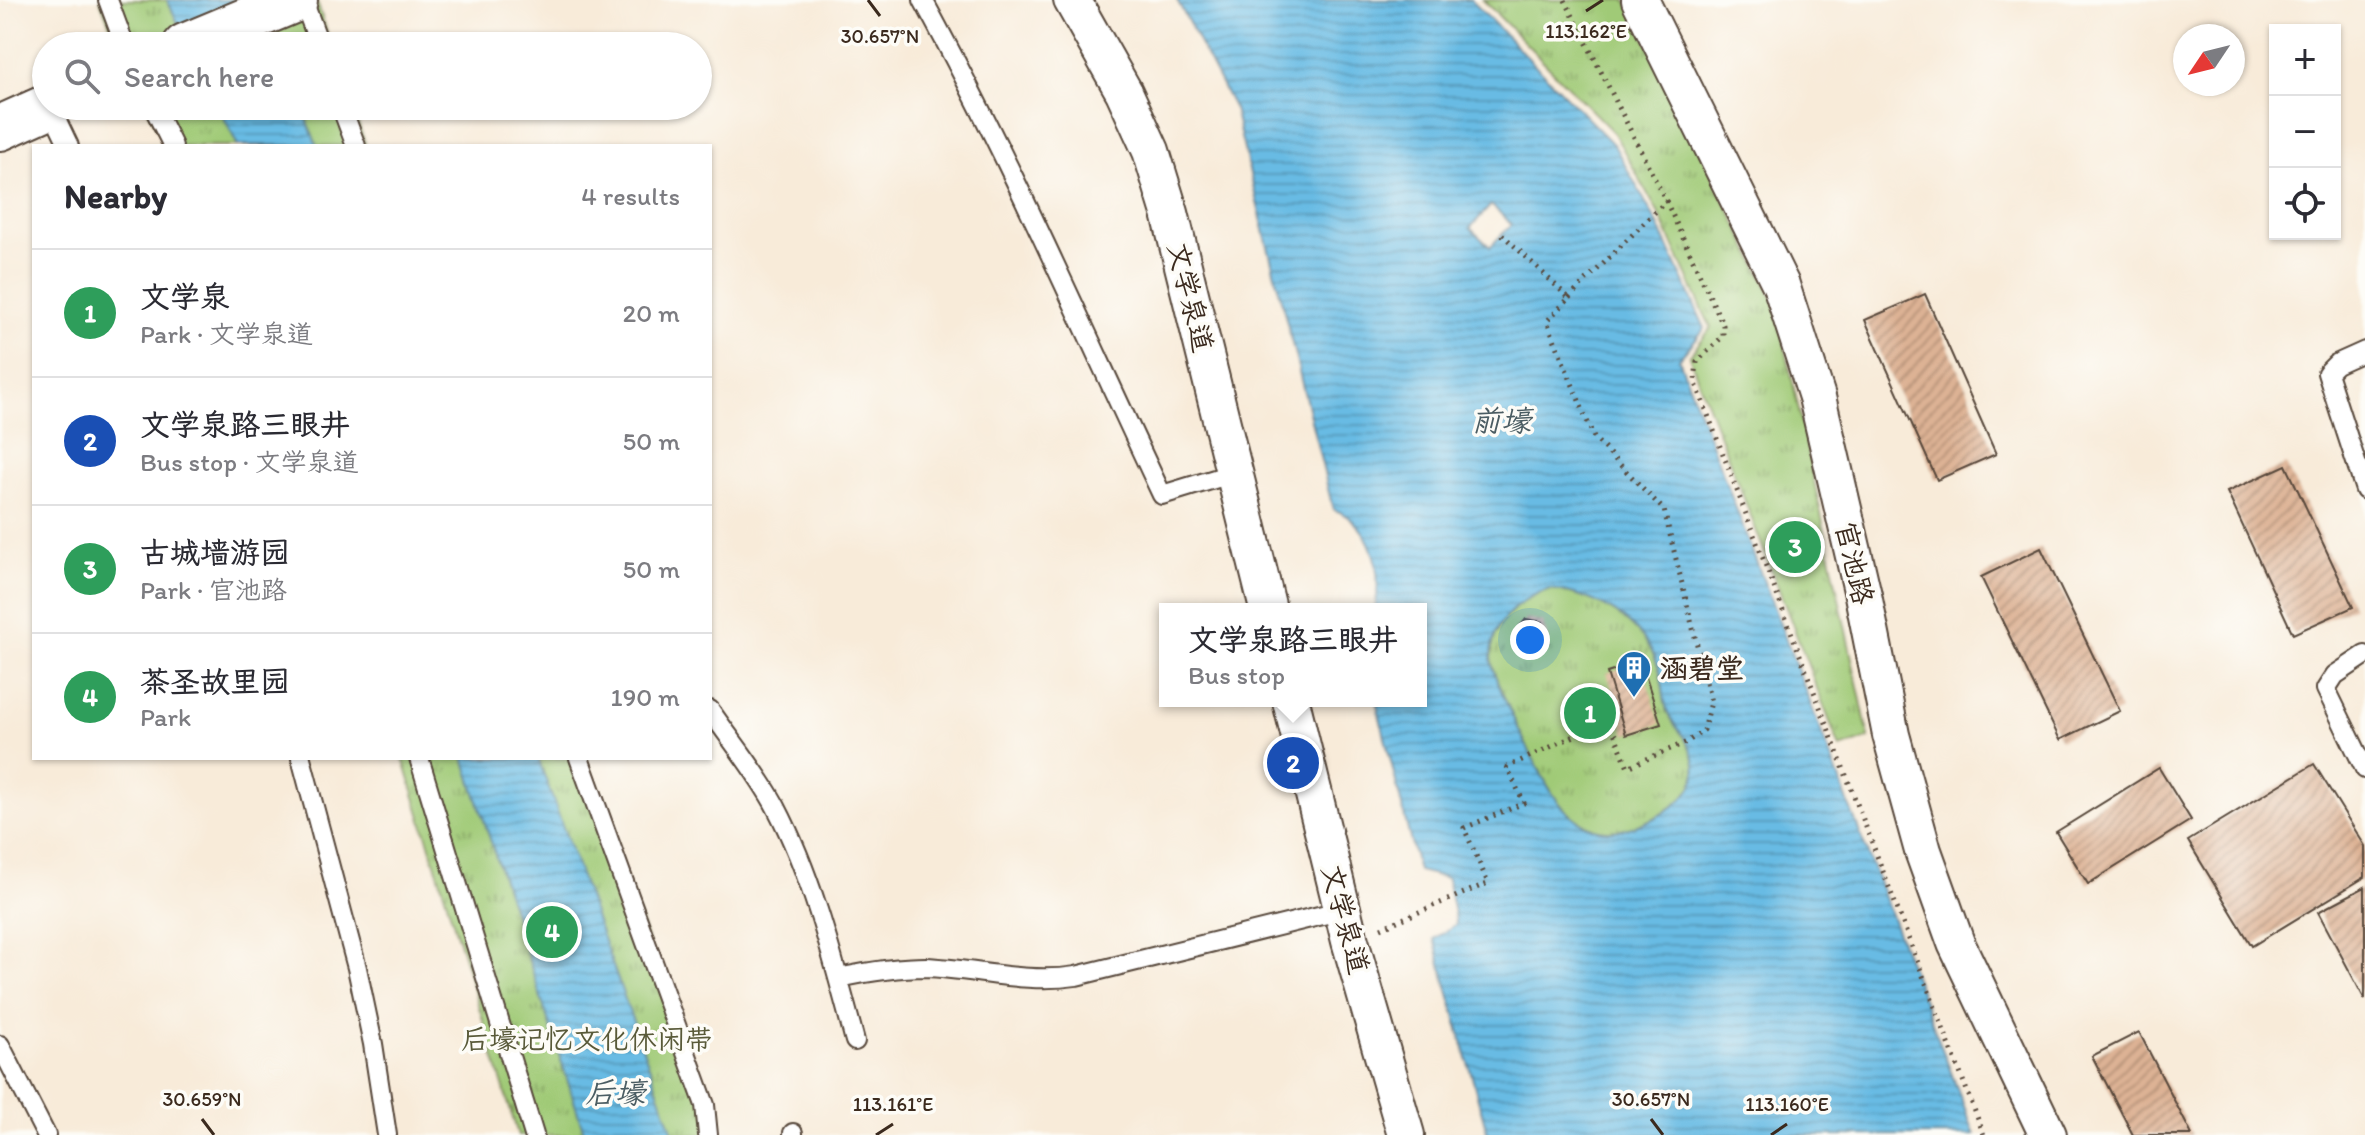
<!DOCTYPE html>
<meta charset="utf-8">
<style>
body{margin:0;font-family:Itim,"LXGW WenKai TC",sans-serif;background:#f7f7f7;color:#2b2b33}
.controls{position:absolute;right:24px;top:24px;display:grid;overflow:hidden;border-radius:0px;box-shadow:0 2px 6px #0004}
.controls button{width:72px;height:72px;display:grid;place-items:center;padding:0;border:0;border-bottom:2px solid #e1e1e2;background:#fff;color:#2b2b33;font:40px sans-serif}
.compass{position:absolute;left:2173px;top:24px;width:72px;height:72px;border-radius:50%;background:#fff;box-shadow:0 2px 6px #0004;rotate:235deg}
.you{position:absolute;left:1530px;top:640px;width:28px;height:28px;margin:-20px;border:6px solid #fff;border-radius:50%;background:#1a73e8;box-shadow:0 0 0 12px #1a73e833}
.badge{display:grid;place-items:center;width:52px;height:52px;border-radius:50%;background:#1f6fb2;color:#fff;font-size:26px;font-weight:700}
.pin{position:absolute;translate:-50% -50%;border:4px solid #fff;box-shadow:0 2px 8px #0006}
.popup{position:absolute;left:1159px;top:603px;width:268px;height:104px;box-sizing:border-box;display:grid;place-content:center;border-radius:0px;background:#fff;filter:drop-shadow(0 2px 6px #0005);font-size:26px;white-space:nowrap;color:#7c7c81}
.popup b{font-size:30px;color:#2b2b33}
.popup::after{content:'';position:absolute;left:50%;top:100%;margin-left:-16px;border:16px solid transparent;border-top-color:#fff}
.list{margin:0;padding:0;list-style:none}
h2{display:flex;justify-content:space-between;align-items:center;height:104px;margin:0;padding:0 32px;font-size:34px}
h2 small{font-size:26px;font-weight:400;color:#7c7c81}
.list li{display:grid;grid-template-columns:52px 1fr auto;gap:24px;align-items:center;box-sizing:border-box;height:128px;padding:0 32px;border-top:2px solid #e1e1e2}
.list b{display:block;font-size:30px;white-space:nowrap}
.list p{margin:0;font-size:26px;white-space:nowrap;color:#7c7c81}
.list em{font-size:26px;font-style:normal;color:#7c7c81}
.icon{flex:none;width:44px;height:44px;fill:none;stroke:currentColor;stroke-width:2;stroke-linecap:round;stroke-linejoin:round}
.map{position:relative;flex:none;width:2365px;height:1135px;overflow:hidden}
.search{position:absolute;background:#fff;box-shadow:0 2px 6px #0004;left:32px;top:32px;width:680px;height:88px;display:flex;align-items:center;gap:20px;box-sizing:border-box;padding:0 28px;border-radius:44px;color:#7c7c81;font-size:30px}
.panel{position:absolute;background:#fff;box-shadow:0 2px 6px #0004;left:32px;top:144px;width:680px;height:616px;border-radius:0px}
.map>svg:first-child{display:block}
.park{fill:url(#park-tufts);stroke:#6e7a4a;stroke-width:2}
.water{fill:url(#water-rules);stroke:#527281;stroke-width:2;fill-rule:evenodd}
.building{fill:url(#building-hatch)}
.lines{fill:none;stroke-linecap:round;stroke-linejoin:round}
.lane-casing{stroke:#57473a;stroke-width:22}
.street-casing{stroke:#57473a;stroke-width:40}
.secondary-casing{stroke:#57473a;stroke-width:48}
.path{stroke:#57473a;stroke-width:5;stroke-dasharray:2 6;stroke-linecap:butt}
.lane{stroke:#fff;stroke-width:18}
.street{stroke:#fff;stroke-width:36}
.secondary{stroke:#fff;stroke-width:44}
.ticks{fill:none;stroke:#3b2a1e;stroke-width:3}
.labels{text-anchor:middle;stroke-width:7;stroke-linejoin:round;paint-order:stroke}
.street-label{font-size:28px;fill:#3b2a1e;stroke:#fdfcf7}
.poi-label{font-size:28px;font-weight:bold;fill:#3b2a1e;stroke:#fdfcf7;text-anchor:start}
.park-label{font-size:28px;fill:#595a39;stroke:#fdfcf7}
.water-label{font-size:30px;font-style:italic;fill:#4b5d63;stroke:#fdfcf7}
.ticks-label{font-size:20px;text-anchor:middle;fill:#3b2a1e;stroke:#fdfcf7;stroke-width:7;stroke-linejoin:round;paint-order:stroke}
</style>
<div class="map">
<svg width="2365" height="1135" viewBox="0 0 2365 1135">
<defs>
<pattern id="park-tufts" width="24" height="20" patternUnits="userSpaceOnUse" patternTransform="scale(2)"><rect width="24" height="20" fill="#a0ca77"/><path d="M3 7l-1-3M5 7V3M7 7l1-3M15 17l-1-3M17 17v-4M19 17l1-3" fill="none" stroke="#84a461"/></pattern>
<pattern id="water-rules" width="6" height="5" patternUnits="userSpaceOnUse" patternTransform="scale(2)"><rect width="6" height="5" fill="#68bbe4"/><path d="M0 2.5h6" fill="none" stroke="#5798b8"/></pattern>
<pattern id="building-hatch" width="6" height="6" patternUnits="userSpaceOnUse" patternTransform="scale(2)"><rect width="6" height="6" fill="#ddb294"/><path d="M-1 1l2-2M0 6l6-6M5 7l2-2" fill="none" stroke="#b49178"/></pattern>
</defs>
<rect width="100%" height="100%" fill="#fdfcf7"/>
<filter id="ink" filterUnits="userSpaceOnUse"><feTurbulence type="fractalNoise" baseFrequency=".0125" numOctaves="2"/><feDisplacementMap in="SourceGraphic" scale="16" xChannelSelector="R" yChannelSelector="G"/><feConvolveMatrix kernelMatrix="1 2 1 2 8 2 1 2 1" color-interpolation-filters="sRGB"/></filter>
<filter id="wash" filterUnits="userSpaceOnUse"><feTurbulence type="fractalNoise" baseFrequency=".006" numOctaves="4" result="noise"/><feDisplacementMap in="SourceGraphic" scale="32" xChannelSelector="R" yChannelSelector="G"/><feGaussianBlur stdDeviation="1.8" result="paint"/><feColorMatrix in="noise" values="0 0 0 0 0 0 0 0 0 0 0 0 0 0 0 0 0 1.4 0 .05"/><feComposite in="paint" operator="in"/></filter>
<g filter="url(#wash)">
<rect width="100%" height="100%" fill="#f8ebd9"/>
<g class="park">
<path d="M100,0H316L332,46H118Z"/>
<path d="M1483,0H1626L1776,304L1869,738L1840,748L1689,356L1711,328L1660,216L1614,133Z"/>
<path d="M146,106H352L366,146H166Z"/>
<path d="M1550,589C1595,595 1642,620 1658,665C1664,681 1662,698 1668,713C1673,724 1682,733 1688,744C1707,779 1688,799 1658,816C1639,826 1616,836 1594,829C1578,823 1562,809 1553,794C1540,774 1490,676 1491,657C1492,622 1519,598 1550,589Z"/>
<path d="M403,758H584L715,1135H518Z"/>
</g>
<g class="water">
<path d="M167,0H251L277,46H189Z"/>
<path d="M1177,0H1471L1614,145L1658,225L1705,328L1679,359L1975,1135H1488L1434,939L1456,924L1447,878L1418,871L1376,701H1421V609H1375C1383,570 1373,524 1333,509L1234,109ZM1491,205L1512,224L1490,247L1470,228ZM1550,589C1595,595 1642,620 1658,665C1664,681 1662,698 1668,713C1673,724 1682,733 1688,744C1707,779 1688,799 1658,816C1639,826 1615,836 1594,829C1578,823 1562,809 1553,794C1540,774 1490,676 1491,657C1492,622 1519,598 1550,589Z"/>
<path d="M218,106H302L317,146H238Z"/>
<path d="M464,758H538L674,1135H585Z"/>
</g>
<g id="blocks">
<g class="building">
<path d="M1925,294L1996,454L1937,480L1865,320Z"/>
<path d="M2286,465L2353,607L2293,634L2227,492Z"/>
<path d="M2041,548L2120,711L2060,740L1981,577Z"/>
<path d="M1526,619L1543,622L1549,642L1535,653L1520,649L1515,632Z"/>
<path d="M1641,662L1661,724L1626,735L1607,673Z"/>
<path d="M2314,764L2365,846V877L2252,946L2188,841Z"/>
<path d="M2159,768L2191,820L2088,884L2056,832Z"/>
<path d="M2365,887V1000L2318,912Z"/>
<path d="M2139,1032L2192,1135H2133L2092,1056Z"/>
</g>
</g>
</g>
<g filter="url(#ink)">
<use href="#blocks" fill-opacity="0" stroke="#57473a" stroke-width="2"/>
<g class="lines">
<g class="lane-casing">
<g id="lane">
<path d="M108,0L125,46"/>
<path d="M303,0L320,46"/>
<path d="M923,0C1011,161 1084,330 1162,495L1234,473"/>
<path d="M50,106L69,146"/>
<path d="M153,106L173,146"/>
<path d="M341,106L356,146"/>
<path d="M2365,351L2336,364L2327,373L2365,490"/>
<path d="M2365,655L2335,675L2326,689L2365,769"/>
<path d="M710,710C732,742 758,773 776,807C814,880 834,963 855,1041"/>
<path d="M301,758L357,968L373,1044L387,1135"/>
<path d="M419,758L534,1135"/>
<path d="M579,758L705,1105L708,1135"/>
<path d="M839,978C867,972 896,967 926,967C976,969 1026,984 1076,976L1343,910"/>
<path d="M0,1045L46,1135"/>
<path d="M793,1133V1135"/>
</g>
</g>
<g class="street-casing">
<g id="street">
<path d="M1072,0L1124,92L1151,151L1170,213L1268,609"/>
<path d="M1640,0L1781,285L1817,397L1863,595L1891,735L1923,851L1956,943L2048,1135"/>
<path d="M1291,701L1350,941L1406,1135"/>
</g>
</g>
<g class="secondary-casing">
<g id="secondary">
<path d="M185,46L295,0"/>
<path d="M0,128L49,106"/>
</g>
</g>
<g class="path">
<path d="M1565,0L1666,201L1569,298"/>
<path d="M1666,201L1723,325V336L1697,362L1695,381L1984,1135"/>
<path d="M1381,928L1488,883L1464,828L1524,803L1507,767L1609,720L1628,767L1687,742L1704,730L1711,702L1664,510L1594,438L1547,321L1569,298L1502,234"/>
</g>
<use href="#lane" class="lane"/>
<use href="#street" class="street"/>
<use href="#secondary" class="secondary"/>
</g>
</g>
<path class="ticks" d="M868,0L880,16M1586,11L1603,0M202,1119L214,1135M1651,1119L1663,1135M876,1135L893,1124M1771,1135L1787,1124"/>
<defs>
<g id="building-pin" transform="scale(1.8)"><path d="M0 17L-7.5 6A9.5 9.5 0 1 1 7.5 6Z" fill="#1f6fb2" stroke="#fdfcf7"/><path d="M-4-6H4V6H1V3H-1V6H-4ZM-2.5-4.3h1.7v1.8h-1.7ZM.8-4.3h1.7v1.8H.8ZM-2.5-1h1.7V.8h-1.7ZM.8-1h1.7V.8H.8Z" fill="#fff"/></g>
</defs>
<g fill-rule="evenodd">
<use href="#building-pin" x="1634" y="668"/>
</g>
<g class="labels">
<g class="street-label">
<text transform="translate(1191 297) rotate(76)" y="10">文学泉道</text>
<text transform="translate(1855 563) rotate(77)" y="10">官池路</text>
<text transform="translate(1346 919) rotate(75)" y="10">文学泉道</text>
</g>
<g class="poi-label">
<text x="1660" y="678">涵碧堂</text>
</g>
<g class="park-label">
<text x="587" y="1049">后壕记忆文化休闲带</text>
</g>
<g class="water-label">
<text x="1501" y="431">前壕</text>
<text x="615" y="1103">后壕</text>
</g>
</g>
<g class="ticks-label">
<text x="1586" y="38">113.162°E</text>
<text x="880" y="43">30.657°N</text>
<text x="202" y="1106">30.659°N</text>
<text x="1651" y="1106">30.657°N</text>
<text x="893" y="1111">113.161°E</text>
<text x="1787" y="1111">113.160°E</text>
</g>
</svg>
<div class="controls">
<button>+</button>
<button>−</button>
<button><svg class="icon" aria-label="locate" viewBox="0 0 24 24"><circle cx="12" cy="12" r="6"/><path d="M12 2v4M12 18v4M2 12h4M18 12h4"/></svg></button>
</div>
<svg class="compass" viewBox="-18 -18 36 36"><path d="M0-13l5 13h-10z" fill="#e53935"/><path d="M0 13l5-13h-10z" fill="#7c7c81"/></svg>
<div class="you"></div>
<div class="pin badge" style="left:1590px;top:713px;background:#2e9e5b">1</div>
<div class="pin badge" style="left:1293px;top:763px;background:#1a4fb4">2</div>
<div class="popup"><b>文学泉路三眼井</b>Bus stop</div>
<div class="pin badge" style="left:1795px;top:547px;background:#2e9e5b">3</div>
<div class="pin badge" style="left:552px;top:932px;background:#2e9e5b">4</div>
<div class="search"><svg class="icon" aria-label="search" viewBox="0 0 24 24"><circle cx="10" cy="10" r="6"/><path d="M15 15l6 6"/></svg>Search here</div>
<section class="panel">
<h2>Nearby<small>4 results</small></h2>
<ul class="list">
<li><span class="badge" style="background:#2e9e5b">1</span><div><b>文学泉</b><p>Park · 文学泉道</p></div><em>20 m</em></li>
<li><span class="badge" style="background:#1a4fb4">2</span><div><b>文学泉路三眼井</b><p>Bus stop · 文学泉道</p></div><em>50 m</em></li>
<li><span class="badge" style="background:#2e9e5b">3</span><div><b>古城墙游园</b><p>Park · 官池路</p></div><em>50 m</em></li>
<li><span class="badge" style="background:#2e9e5b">4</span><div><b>茶圣故里园</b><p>Park</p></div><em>190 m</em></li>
</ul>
</section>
</div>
